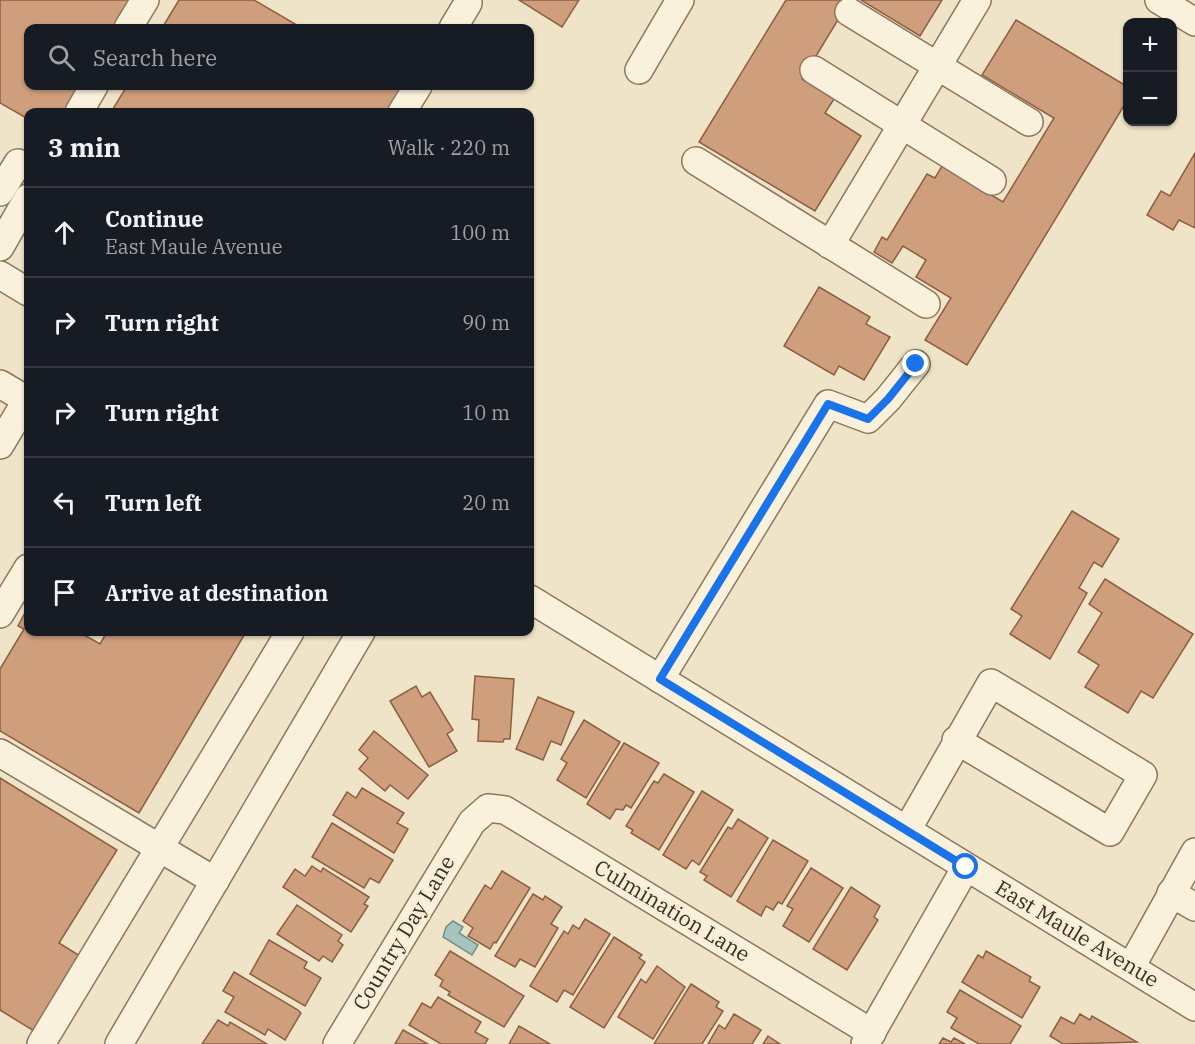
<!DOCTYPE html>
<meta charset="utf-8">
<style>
body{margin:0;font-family:"IBM Plex Serif",serif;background:#242831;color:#f1f3f6}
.controls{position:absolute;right:18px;top:18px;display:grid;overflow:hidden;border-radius:12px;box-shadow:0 2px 4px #0004}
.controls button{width:54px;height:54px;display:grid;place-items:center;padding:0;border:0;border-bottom:2px solid #363941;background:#171b24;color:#f1f3f6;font:30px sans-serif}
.stop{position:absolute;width:18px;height:18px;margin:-14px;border:4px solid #1a73e8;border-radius:50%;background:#fff}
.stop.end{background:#1a73e8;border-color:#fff;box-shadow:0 2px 6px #0008}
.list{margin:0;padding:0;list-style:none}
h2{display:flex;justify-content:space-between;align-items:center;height:78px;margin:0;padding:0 24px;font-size:26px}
h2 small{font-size:20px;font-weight:400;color:#9ea1a6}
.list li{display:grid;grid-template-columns:39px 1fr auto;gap:18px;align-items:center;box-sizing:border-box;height:90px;padding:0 24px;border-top:2px solid #363941}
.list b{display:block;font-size:22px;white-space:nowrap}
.list p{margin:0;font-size:20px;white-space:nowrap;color:#9ea1a6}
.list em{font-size:20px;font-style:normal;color:#9ea1a6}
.icon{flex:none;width:33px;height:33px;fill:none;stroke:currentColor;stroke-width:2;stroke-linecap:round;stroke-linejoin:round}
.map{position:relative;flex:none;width:1195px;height:1044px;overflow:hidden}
.search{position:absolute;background:#171b24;box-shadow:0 2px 4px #0004;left:24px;top:24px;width:510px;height:66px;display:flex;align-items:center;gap:15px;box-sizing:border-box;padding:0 21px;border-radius:12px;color:#9ea1a6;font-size:22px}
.panel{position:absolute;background:#171b24;box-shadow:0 2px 4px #0004;left:24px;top:108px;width:510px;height:528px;border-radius:12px}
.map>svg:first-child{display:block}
.water{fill:#a9c4bc;stroke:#6f938a;stroke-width:1.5}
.building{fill:#cf9f7d;stroke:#8d5f41;stroke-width:1.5}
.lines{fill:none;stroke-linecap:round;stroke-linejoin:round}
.minor-casing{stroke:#8d765c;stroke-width:30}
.minor{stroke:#faf1dc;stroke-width:27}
.route{stroke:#1a73e8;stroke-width:8}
.labels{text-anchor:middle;stroke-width:6;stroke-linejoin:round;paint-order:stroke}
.street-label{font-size:21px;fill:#3d2e20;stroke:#f7eed8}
</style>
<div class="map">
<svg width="1195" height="1044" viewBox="0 0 1195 1044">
<rect width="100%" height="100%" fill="#f0e4c8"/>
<path class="water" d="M453,921L463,927L459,933L478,945L472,955L443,937L446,927Z"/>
<g class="building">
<path d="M0,0H136L120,28H28V86H86L70,112H28V119L0,103Z"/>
<path d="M179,0H254L302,28H162Z"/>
<path d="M519,0H579L562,27Z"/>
<path d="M786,0H850L802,79L834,99L825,113L861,136L815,211L699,142Z"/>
<path d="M861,0H942L920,36Z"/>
<path d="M1016,20L1128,87V99L967,365L925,340L951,298L916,277L926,260L903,246L892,263L874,252L882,237L887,240L927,174L935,178L942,166L1003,202L1054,118L982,75Z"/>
<path d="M127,86H396L410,94L398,112H111Z"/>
<path d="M1195,153V228L1179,220L1173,230L1147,215L1161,191L1170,196Z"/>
<path d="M819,287L870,317L866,324L890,337L864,380L839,366L834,375L784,346Z"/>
<path d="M1072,511L1119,539L1102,567L1094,562L1079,588L1087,593L1050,659L1010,634L1022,616L1011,609Z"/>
<path d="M1105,579L1193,634L1153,698L1141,691L1128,713L1085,687L1099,665L1078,652L1102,613L1089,604Z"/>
<path d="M28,607V632H79L100,644L107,632H246L139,813L0,731V669L24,629L18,626Z"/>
<path d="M475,676L514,679L510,739H504L503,742L478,741L479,720L472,719Z"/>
<path d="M416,686L422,697L430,692L453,730L447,734L457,751L429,767L390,701Z"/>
<path d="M538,697L574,712L561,745L551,741L543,760L516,749Z"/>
<path d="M584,720L620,742L586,798L557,780L567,763L561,759Z"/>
<path d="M374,731L428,775L408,799L390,785L385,791L359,769L368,758L359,750Z"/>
<path d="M624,743L659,763L631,808L626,805L623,810L616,809L610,819L587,804Z"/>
<path d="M664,774L694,792L659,850L631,833L633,830L626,826L654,781L658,783Z"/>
<path d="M0,778L117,850L59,943L80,956L34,1031L0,1010Z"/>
<path d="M362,788L404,813L397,823L408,829L394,853L333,815L347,792L356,798Z"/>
<path d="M702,791L733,810L699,865L692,860L686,869L663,855Z"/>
<path d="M738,819L768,838L731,897L704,880L707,876L700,872L728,827L732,829Z"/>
<path d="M332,823L393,860L379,883L370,878L364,888L312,857Z"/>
<path d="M773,840L808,861L782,904L778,902L773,910L766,906L761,916L737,901Z"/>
<path d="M312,866L321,872L323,868L369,897L364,904L368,906L351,932L283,887L295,869L305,876Z"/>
<path d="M811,868L843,888L809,942L783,926L793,909L787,906Z"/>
<path d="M502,871L530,888L496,943L494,942L490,949L468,936L473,928L463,921L485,885L491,889Z"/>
<path d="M851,887L880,906L874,917L878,920L847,970L813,949Z"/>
<path d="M533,894L543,900L545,896L562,907L551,924L558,928L535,967L520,959L515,967L495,956Z"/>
<path d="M297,905L342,935L338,941L343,945L332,962L323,956L319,961L277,934Z"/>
<path d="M585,919L610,934L573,995L564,990L557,1002L530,986L564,931L568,934L573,925L579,929Z"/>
<path d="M614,937L642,955L639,958L645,962L604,1028L570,1007Z"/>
<path d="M269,940L307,962L304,968L321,978L305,1006L250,974Z"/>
<path d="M450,951L524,996L504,1027L448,995L450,992L440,986L443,980L435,975Z"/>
<path d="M986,951L1031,977L1029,981L1040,987L1022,1018L962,982L978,955L983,958Z"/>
<path d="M657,966L685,987L653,1039L618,1017L641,979L646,983Z"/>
<path d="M234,972L298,1010L301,1013L285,1040L268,1029L265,1035L225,1012L234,997L223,991Z"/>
<path d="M691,984L719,1002L716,1007L723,1011L702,1044H654Z"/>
<path d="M960,990L1021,1026L1010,1044H979L951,1028L957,1018L947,1012Z"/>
<path d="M438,997L481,1022L475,1032L488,1039L485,1044H441L409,1025L422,1003L431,1008Z"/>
<path d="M734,1014L761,1030L752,1044H708L719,1025L725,1029Z"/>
<path d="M1080,1014L1090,1020L1092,1016L1137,1042L1063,1044L1050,1036L1061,1017L1074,1024Z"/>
<path d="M218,1020L228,1026L230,1022L267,1044H202Z"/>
<path d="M519,1026L550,1044H509Z"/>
<path d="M403,1030L428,1044H395Z"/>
<path d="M768,1036L780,1044H763Z"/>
<path d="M943,1038L951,1042L954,1038L965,1044H939Z"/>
</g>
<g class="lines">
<g class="minor-casing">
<g id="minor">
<path d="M1159,0L1195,22"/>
<path d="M849,12L1029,122"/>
<path d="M128,28L145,0"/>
<path d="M453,28L468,3"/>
<path d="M639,70L680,0"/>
<path d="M814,70L992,181"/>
<path d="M79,112L94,86"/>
<path d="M402,112L418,86"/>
<path d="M696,161L926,304"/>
<path d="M0,192L18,163"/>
<path d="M830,245L977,0"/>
<path d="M0,247L28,198"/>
<path d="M0,275L28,292"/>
<path d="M0,384L27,400"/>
<path d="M0,445L28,398"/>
<path d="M530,599L1195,1007"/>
<path d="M0,614L28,568"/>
<path d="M660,679L828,404L868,419L888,399L916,364"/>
<path d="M0,753L215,881"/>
<path d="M907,830L991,683L1143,775L1110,832L956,740"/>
<path d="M1171,893L1195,907"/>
<path d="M1131,967L1195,852"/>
<path d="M41,1044L290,632"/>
<path d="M119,1044L361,632"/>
<path d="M337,1044L472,822L488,808L505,810L872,1033"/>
<path d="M865,1044L966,867"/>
</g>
</g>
<use href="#minor" class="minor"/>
</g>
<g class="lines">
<path class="route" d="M916,364L888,399L868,419L828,404L660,679L966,867"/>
</g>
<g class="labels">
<g class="street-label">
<text transform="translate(672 911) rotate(31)" y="7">Culmination Lane</text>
<text transform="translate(404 933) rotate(-59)" y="7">Country Day Lane</text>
<text transform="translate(1077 934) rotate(31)" y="7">East Maule Avenue</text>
</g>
</g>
</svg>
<div class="controls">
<button>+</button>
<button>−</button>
</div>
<div class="stop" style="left:966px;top:867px"></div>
<div class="stop end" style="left:916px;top:364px"></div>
<div class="search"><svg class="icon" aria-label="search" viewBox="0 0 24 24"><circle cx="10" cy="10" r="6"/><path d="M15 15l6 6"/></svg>Search here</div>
<section class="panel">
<h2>3 min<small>Walk · 220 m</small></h2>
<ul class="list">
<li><svg class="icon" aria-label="ahead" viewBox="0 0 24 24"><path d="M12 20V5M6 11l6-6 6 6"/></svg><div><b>Continue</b><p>East Maule Avenue</p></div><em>100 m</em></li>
<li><svg class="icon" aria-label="right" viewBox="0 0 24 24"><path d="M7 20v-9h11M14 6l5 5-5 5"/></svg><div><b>Turn right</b></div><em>90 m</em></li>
<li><svg class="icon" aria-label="right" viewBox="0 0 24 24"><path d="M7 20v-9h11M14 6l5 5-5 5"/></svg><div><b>Turn right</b></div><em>10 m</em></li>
<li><svg class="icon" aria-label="left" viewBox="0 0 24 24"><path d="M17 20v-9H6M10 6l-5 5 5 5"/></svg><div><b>Turn left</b></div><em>20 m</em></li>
<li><svg class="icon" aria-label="arrive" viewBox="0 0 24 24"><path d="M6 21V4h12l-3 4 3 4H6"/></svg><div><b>Arrive at destination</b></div></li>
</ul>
</section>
</div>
